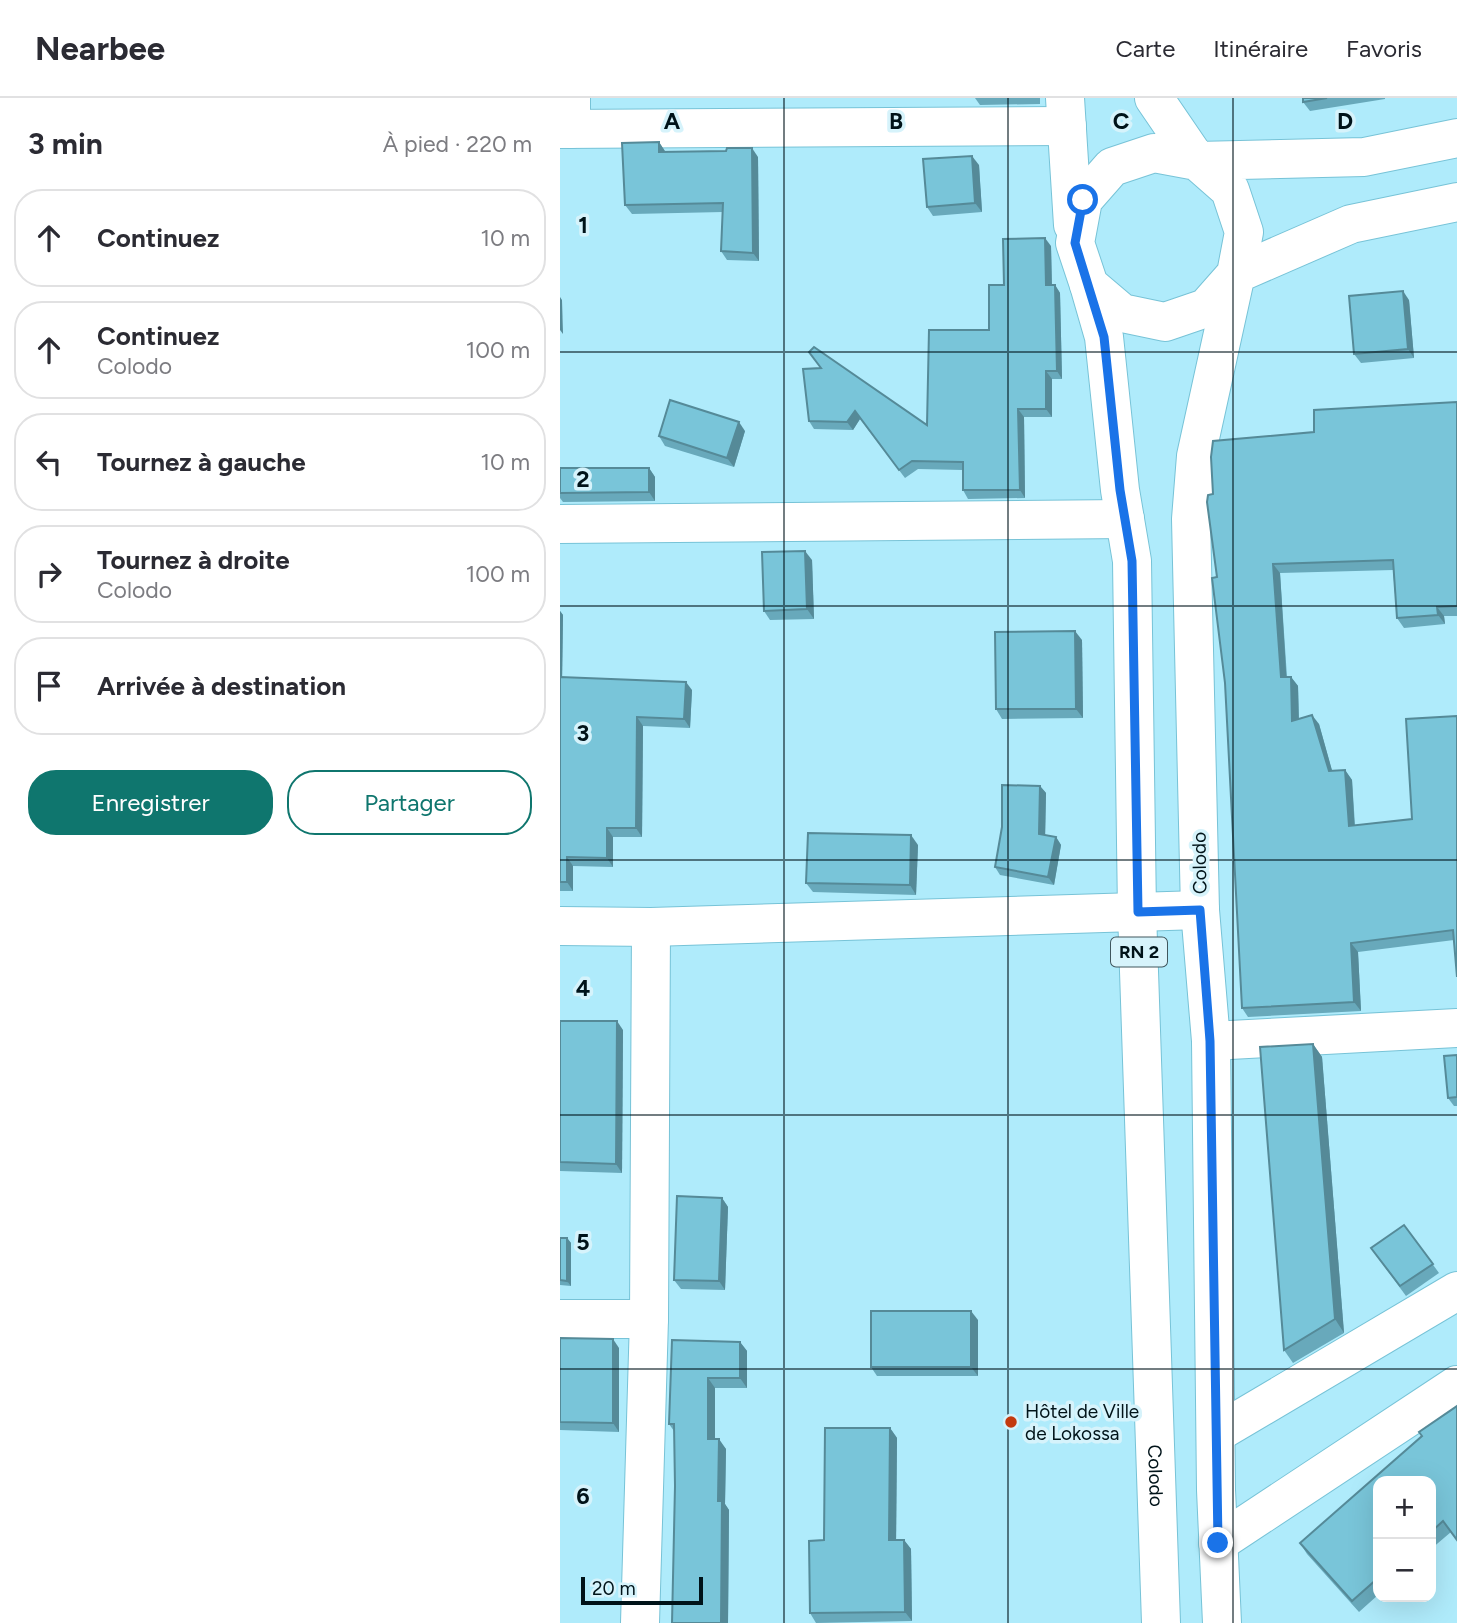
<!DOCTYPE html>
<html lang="fr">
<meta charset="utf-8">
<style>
body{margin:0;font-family:Figtree,sans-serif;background:#f7f7f7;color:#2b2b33}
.controls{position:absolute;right:21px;bottom:21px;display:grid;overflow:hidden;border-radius:14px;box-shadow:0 7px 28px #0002}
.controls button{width:63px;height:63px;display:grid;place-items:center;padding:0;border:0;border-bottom:2px solid #e1e1e2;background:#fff;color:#2b2b33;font:35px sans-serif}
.scale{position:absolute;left:21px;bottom:18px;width:122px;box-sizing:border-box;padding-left:7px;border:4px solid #001319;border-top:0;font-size:19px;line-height:24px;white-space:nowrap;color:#001319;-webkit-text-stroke:5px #d6f3fb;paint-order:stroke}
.stop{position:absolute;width:21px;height:21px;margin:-16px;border:5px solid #1a73e8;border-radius:50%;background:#fff}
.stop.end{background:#1a73e8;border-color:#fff;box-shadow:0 2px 7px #0008}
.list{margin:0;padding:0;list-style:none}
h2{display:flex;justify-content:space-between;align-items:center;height:91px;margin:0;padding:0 28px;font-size:30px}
h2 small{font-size:23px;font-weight:400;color:#7c7c81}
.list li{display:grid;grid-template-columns:46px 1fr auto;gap:21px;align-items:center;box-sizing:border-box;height:98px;margin:0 14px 14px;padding:0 14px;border:2px solid #e1e1e2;border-radius:28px}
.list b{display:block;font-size:26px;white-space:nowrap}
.list p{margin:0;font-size:23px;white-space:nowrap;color:#7c7c81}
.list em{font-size:23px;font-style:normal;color:#7c7c81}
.actions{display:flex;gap:14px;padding:21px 28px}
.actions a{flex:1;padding:16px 0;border:2px solid #0f766e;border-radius:28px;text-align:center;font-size:24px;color:#0f766e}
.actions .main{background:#0f766e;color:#fff}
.icon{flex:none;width:38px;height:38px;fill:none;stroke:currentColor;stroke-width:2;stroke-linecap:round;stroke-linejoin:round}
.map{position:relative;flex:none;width:897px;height:1525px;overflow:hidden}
header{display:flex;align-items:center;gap:42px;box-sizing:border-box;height:98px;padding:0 35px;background:#fff;border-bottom:2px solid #e1e1e2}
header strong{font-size:33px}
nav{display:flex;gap:38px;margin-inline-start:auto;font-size:24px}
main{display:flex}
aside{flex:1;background:#fff}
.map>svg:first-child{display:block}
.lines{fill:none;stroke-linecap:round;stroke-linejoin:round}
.street-casing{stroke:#77c3d7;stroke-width:40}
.secondary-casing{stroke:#77c3d7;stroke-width:40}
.primary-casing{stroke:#77c3d7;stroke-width:40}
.street{stroke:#fff;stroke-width:38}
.secondary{stroke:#fff;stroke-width:38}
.primary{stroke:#fff;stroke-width:38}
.wall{fill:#68a9bb}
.shaded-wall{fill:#558a98}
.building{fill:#79c5d9;stroke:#558a98;stroke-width:2}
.route{stroke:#1a73e8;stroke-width:9}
.grid{fill:none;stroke:#001319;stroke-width:2;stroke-opacity:0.55}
.poi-dot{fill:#c33a0e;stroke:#d6f3fb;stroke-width:2.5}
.labels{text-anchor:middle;stroke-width:7;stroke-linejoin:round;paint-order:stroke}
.shield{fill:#d6f3fb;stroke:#40565d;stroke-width:2}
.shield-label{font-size:18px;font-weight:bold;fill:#001319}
.street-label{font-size:19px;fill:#001319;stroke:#d6f3fb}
.poi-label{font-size:19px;fill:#001319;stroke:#d6f3fb;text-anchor:start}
.grid-label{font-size:23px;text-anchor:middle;font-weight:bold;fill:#001319;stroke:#d6f3fb;stroke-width:7;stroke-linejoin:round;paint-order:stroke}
</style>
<header>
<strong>Nearbee</strong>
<nav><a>Carte</a><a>Itinéraire</a><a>Favoris</a></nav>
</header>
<main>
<aside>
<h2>3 min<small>À pied · 220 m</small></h2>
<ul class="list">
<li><svg class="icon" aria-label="ahead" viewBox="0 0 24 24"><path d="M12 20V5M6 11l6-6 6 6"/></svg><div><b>Continuez</b></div><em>10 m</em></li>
<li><svg class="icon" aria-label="ahead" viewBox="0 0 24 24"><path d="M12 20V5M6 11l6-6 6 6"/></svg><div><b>Continuez</b><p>Colodo</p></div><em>100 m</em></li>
<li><svg class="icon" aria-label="left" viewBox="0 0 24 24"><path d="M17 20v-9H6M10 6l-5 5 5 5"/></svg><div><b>Tournez à gauche</b></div><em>10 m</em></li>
<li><svg class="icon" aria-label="right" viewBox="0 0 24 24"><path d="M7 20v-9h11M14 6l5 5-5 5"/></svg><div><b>Tournez à droite</b><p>Colodo</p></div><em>100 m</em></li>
<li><svg class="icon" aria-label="arrive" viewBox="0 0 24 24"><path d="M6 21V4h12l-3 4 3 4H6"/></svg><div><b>Arrivée à destination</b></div></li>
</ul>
<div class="actions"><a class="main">Enregistrer</a><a>Partager</a></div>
</aside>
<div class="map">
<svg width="897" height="1525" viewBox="0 0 897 1525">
<rect width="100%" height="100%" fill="#afebfb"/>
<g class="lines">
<g class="street-casing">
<g id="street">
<path d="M11,0V31"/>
<path d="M0,426L565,421"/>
<path d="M0,828L91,829L640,812"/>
<path d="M651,943L897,930"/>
<path d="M0,1221H89"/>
<path d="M657,1335L897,1193"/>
<path d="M658,1445L897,1287"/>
<path d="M80,1525L89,1221L91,829"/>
</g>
</g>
<g class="secondary-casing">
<path id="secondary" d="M0,31L507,28"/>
</g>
<g class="primary-casing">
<g id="primary">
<path d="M505,0L513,127"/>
<path d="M594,0L637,63L670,92L684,134L676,176L646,210L605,224L562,215L529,187L515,145L523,102L552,69L594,55L637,63L804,59L897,40"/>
<path id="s1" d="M529,187L544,239L560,392L572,463L577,814L601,1525"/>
<path d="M662,1525L656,1392L651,943L640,812L631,421L636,358L676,176L791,126L897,104"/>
</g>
</g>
<use href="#street" class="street"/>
<use href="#secondary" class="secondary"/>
<use href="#primary" class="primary"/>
</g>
<g class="wall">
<path d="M415,0H480V6L420,7Z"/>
<path d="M743,0H825V1L750,13L743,4Z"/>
<path d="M99,44L105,54L198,59L199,163L167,162L161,153L163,114L72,116L65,107Z"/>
<path d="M419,67L422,114L373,118L367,109Z"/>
<path d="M491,148L492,187H495L500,195L502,281H492V319H464L465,400L408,401L403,392V372L358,371L345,380L300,321L293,332L254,331L249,323L243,271L367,327L429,232L444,187Z"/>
<path d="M849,202L854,260L801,265L794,256Z"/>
<path d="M897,304V518H884L885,526L844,530L837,520L833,472L720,475L727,579H731L738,588L739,621L759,626L772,673L785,672L792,682L795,727L852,721L897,618L894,842L798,854L801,913L688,919L682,910L665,585L657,479L653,396L754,334Z"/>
<path d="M185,333L174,369L105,348L99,338Z"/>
<path d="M0,370H89L95,379V403L3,404L0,400Z"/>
<path d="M252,462L254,521L210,522L204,513Z"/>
<path d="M0,513L3,517L2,579L132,592L130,630L83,628L82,739H53V769L13,768V793H0Z"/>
<path d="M522,542L523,620L442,621L436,611Z"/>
<path d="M480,688L486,695L485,737L496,739L501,747L494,787L440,777L435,769Z"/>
<path d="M358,747L356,797L253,794L246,785Z"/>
<path d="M0,923L63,932L62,1075L0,1073Z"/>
<path d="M753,946L762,959L784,1235L733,1265L724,1252Z"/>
<path d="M897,957V1008H894L888,1000Z"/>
<path d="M162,1100L168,1109L165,1192L121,1191L114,1182Z"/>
<path d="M844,1127L879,1175L846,1198L811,1150Z"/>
<path d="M0,1140H7L11,1145V1188L0,1187Z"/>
<path d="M418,1222V1278H317L311,1269Z"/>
<path d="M0,1240L59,1250V1334L0,1332Z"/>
<path d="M180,1244L187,1253V1290H155V1341L166,1351L165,1406L169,1412L168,1525H112L115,1388L114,1333L109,1326Z"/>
<path d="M897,1308L891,1434L871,1451V1383H818V1497L799,1514L747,1456L740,1445Z"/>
<path d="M330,1330L337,1340L336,1442H344L351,1451L352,1523L256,1525L250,1515L264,1442Z"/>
</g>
<g class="shaded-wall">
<path d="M99,44L105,53V62L99,54Z"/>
<path d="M192,50L198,59L199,163L193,155Z"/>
<path d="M412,58L419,67L422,114L415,105Z"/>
<path d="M485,140L491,148L492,195L486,187Z"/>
<path d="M495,187L500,195L502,281L497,273Z"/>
<path d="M843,193L849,202L854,260L848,251Z"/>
<path d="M0,199L2,202L3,236L0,232Z"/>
<path d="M486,273L492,281V319L486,311Z"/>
<path d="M458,311L464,319L465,400L460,392Z"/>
<path d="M295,313L300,321L293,332L287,324Z"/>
<path d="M179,324L185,333L174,369L167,360Z"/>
<path d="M89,370L95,379V403L89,394Z"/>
<path d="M245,453L252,462L254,521L247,511Z"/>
<path d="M713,466L720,475L727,589L721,579Z"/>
<path d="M877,509L884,518L885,526L878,517Z"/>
<path d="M0,513L3,517L2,588L0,585Z"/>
<path d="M515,533L522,542L523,620L516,611Z"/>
<path d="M731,579L738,588L739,632L732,623Z"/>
<path d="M126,584L132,592L130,630L124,621Z"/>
<path d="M752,617L759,626L775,683L769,673Z"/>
<path d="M77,619L83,628L82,739L76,730Z"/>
<path d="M785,672L792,682L795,737L789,728Z"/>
<path d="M480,688L486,695L485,744L479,736Z"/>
<path d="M47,730L53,739V769L47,760Z"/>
<path d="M351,737L358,747L356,797L350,787Z"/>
<path d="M496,739L501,747L494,787L488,779Z"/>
<path d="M7,759L13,768V793L7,784Z"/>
<path d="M791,845L798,854L801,913L794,904Z"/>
<path d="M57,923L63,932L62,1075L56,1066Z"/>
<path d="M753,946L762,959L784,1235L775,1221Z"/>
<path d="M162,1100L168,1109L165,1192L159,1183Z"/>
<path d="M7,1140L11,1145V1188L7,1183Z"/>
<path d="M411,1213L418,1222V1278L411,1269Z"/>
<path d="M53,1241L59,1250V1334L53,1325Z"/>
<path d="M180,1244L187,1253V1290L180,1280Z"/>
<path d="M148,1280L155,1290V1350L148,1341Z"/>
<path d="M330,1330L337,1340L336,1451L329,1442Z"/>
<path d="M159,1341L166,1351L165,1406L169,1412L168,1525H161L158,1403Z"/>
<path d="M344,1442L351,1451L352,1523L345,1514Z"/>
</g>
<g class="building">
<path d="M743,0H767L743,4Z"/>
<path d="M99,44V54L166,53L167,50H192L193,155L161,153L163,105L65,107L62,45Z"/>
<path d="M412,58L415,105L367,109L363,61Z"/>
<path d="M485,140L486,187H495L497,273H486V311H458L460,392H403V364L352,363L339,372L295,313L287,324L249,323L243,271L261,270L249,254L254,249L367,327L369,232H429V187H444L443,141Z"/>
<path d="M843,193L848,251L794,256L789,198Z"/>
<path d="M110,302L179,324L167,360L99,338Z"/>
<path d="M897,304V508L877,509L878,517L837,520L833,462L713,466L721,579H731L732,623L752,617L769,673L785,672L789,728L852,721L846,621L897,618V879L893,832L791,845L794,904L682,910L665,585L652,480L657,479L647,404L648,397L653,396L651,359L653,343L754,334V312Z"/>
<path d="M0,370H89V394L0,395Z"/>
<path d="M245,453L247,511L204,513L202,454Z"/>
<path d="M515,533L516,611H436L435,534Z"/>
<path d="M0,579L126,584L124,621L77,619L76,730H47V760L7,759V784H0Z"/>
<path d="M442,687L480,688L479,736L496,739L488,779L435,769L442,729Z"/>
<path d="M248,735L351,737L350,787L246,785Z"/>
<path d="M0,923H57L56,1066L0,1064Z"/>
<path d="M753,946L775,1221L724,1252L700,949Z"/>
<path d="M897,957V999L888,1000L884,958Z"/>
<path d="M117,1098L162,1100L159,1183L114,1182Z"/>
<path d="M844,1127L873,1166L840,1188L811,1150Z"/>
<path d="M0,1140H7V1183L0,1182Z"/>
<rect x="311" y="1213" width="100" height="56"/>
<path d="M0,1240L53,1241V1325L0,1324Z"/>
<path d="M112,1242L180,1244V1280H148V1341H159L158,1403H162L161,1525H112L115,1388L114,1326H109Z"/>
<path d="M897,1308V1442L883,1423L871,1434V1383H818V1480L792,1503L740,1445L862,1338L859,1334Z"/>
<path d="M265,1330H330L329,1442H344L345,1514L250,1515L249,1443L264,1442Z"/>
</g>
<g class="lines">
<path class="route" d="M523,102L515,145L544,239L560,392L572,463L578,814L640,812L650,943L658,1445"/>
</g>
<path class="grid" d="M224,0V1525M448,0V1525M673,0V1525M0,254H897M0,508H897M0,762H897M0,1017H897M0,1271H897"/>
<circle class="poi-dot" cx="451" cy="1324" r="7"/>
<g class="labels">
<rect class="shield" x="551" y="839.5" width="56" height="29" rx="5"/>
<g class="shield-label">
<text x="579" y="860">RN 2</text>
</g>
<g class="street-label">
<text transform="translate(639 765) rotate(-91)" y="7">Colodo</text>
<text dy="7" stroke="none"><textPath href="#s1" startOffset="1195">Colodo</textPath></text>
</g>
<g class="poi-label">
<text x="465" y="1320">Hôtel de Ville<tspan x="465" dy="22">de Lokossa</tspan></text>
</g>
</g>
<g class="grid-label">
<text x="112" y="31">A</text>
<text x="336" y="31">B</text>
<text x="561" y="31">C</text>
<text x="785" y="31">D</text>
<text x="23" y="135">1</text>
<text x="23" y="389">2</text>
<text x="23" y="643">3</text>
<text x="23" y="898">4</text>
<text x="23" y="1152">5</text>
<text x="23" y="1406">6</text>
</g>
</svg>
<div class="controls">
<button>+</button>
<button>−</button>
</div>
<div class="scale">20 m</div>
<div class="stop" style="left:523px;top:102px"></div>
<div class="stop end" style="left:658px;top:1445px"></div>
</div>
</main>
